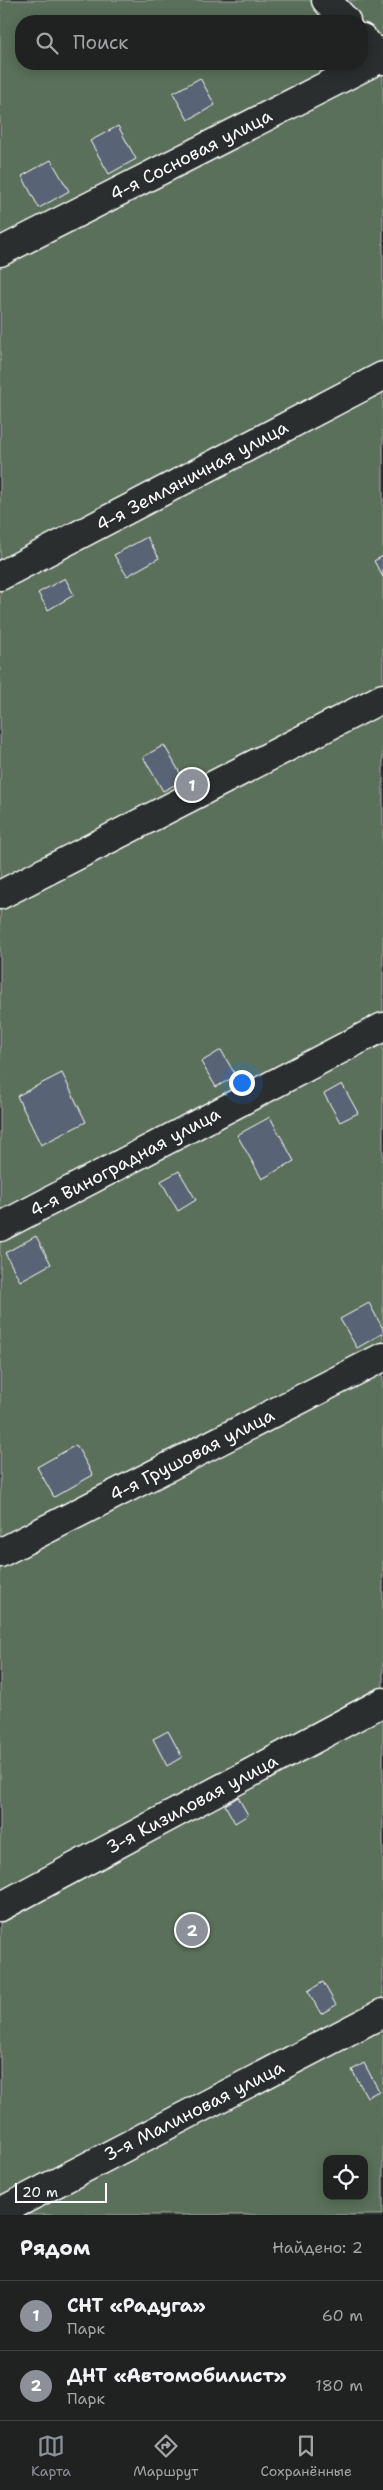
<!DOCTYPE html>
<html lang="ru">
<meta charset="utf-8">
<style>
body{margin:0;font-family:"Shantell Sans",sans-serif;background:#2d2f2f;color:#f1f3f6}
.controls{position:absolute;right:15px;bottom:15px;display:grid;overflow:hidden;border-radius:10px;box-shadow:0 2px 12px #0003}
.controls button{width:45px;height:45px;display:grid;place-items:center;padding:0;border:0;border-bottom:1px solid #3d3f40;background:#202222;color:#f1f3f6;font:25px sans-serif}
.scale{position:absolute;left:15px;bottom:12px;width:92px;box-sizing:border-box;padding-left:5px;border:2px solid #fff;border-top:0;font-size:14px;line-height:18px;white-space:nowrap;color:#fff;-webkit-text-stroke:4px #2a2d2e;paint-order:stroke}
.you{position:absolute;left:241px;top:1082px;width:18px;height:18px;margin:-12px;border:4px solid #fff;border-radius:50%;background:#1a73e8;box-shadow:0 0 0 8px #1a73e833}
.badge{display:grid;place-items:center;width:32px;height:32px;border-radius:50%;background:#8c9099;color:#fff;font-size:16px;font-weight:700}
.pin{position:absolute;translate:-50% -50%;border:2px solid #fff;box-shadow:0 1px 5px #0006}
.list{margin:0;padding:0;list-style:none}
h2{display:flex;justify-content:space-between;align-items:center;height:65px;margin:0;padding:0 20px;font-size:21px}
h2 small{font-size:16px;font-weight:400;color:#a2a4a5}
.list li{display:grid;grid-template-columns:32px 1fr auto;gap:15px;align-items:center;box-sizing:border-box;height:70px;padding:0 20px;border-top:1px solid #3d3f40}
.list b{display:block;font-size:19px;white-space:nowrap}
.list p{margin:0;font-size:16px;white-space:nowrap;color:#a2a4a5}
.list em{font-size:16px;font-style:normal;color:#a2a4a5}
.icon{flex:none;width:28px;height:28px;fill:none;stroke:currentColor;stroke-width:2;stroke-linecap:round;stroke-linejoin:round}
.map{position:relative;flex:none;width:383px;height:2215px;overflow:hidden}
.search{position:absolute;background:#202222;box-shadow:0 2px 12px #0003;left:15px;right:15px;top:15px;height:55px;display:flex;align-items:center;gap:12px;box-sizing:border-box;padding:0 18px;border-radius:20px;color:#a2a4a5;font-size:19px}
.sheet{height:205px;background:#202222}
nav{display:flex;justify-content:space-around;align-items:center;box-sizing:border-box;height:70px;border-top:1px solid #3d3f40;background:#202222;font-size:14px;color:#a2a4a5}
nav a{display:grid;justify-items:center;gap:2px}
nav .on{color:#8c9099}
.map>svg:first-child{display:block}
.green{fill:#5a6f5a;stroke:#acb7ac;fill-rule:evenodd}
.building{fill:#596474;stroke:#fff}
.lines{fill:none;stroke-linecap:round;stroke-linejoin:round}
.street-casing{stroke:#fff;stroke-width:31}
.street{stroke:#2a2d2e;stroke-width:28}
.labels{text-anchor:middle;stroke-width:4.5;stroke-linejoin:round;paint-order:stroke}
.street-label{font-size:18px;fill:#fff;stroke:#2a2d2e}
</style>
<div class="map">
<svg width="383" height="2215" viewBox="0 0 383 2215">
<rect width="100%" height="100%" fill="#2a2d2e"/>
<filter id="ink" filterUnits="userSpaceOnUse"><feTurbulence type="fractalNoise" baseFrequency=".02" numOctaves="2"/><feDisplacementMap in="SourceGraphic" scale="10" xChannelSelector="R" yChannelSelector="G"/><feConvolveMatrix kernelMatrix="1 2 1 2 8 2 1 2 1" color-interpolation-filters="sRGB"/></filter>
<g filter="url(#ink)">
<path class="green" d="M0,0H383V2215H0ZM21,21H362V64H21ZM327,2159H364V2196H327Z"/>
<g class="building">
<path d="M200,78L215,105L188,120L173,93Z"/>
<path d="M118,126L136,159L109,174L90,141Z"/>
<path d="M51,160L69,191L39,208L22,176Z"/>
<path d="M147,537L159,558L127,576L114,555Z"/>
<path d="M383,556V577L374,561Z"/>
<path d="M65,578L74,595L48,610L38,593Z"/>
<path d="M164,745L184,780L163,791L143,757Z"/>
<path d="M221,1050L236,1076L216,1087L201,1062Z"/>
<path d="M62,1073L86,1122L41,1145L17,1096Z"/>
<path d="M342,1084L358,1113L340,1122L324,1094Z"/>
<path d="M270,1117L294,1161L262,1179L237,1135Z"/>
<path d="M179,1171L196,1200L178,1211L161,1181Z"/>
<path d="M36,1236L51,1264L20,1281L5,1253Z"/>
<path d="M369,1303L383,1329V1333L357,1348L340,1319Z"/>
<path d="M76,1445L93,1475L54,1497L37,1467Z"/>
<path d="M168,1731L182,1757L167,1766L153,1739Z"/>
<path d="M238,1797L248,1815L235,1823L225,1805Z"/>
<path d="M323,1982L336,2005L321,2014L308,1991Z"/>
<path d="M364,2063L379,2091L367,2097L352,2070Z"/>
</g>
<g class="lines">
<g class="street-casing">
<g id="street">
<path d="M326,0L346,21"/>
<path d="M362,38L383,60"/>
<path d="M0,252L381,58"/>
<path d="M0,576L383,376"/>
<path d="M0,895L383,698"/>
<path d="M0,1227L383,1027"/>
<path d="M0,1553L383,1357"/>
<path d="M0,1907L383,1702"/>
<path d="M4,2210L383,2013"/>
</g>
</g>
<use href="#street" class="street"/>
</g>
</g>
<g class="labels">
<g class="street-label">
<text transform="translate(191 155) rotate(-27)" y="6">4-я Сосновая улица</text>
<text transform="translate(192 476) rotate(-28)" y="6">4-я Земляничная улица</text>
<text transform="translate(125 1162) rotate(-28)" y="6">4-я Виноградная улица</text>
<text transform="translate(192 1455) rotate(-27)" y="6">4-я Грушовая улица</text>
<text transform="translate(192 1804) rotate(-28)" y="6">3-я Кизиловая улица</text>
<text transform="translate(194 2111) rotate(-27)" y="6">3-я Малиновая улица</text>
</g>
</g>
</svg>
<div class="controls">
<button><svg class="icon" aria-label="locate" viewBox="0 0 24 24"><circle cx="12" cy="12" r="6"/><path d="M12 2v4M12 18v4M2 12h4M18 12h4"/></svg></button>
</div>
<div class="scale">20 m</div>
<div class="you"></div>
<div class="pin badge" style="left:192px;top:785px">1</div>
<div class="pin badge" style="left:192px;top:1930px">2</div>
<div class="search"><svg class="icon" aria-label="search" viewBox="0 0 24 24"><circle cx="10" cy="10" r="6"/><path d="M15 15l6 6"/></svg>Поиск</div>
</div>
<section class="sheet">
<h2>Рядом<small>Найдено: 2</small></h2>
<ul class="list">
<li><span class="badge">1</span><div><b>СНТ «Радуга»</b><p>Парк</p></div><em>60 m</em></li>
<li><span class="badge">2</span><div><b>ДНТ «Автомобилист»</b><p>Парк</p></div><em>180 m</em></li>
</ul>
</section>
<nav>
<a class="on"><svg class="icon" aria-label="map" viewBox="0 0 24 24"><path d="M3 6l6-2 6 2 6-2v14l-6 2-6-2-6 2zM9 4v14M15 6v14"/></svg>Карта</a>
<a><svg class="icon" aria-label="directions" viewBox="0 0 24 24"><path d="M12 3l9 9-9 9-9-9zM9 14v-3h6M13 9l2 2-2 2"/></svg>Маршрут</a>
<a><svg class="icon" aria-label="saved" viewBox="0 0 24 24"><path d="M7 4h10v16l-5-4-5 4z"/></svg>Сохранённые</a>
</nav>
